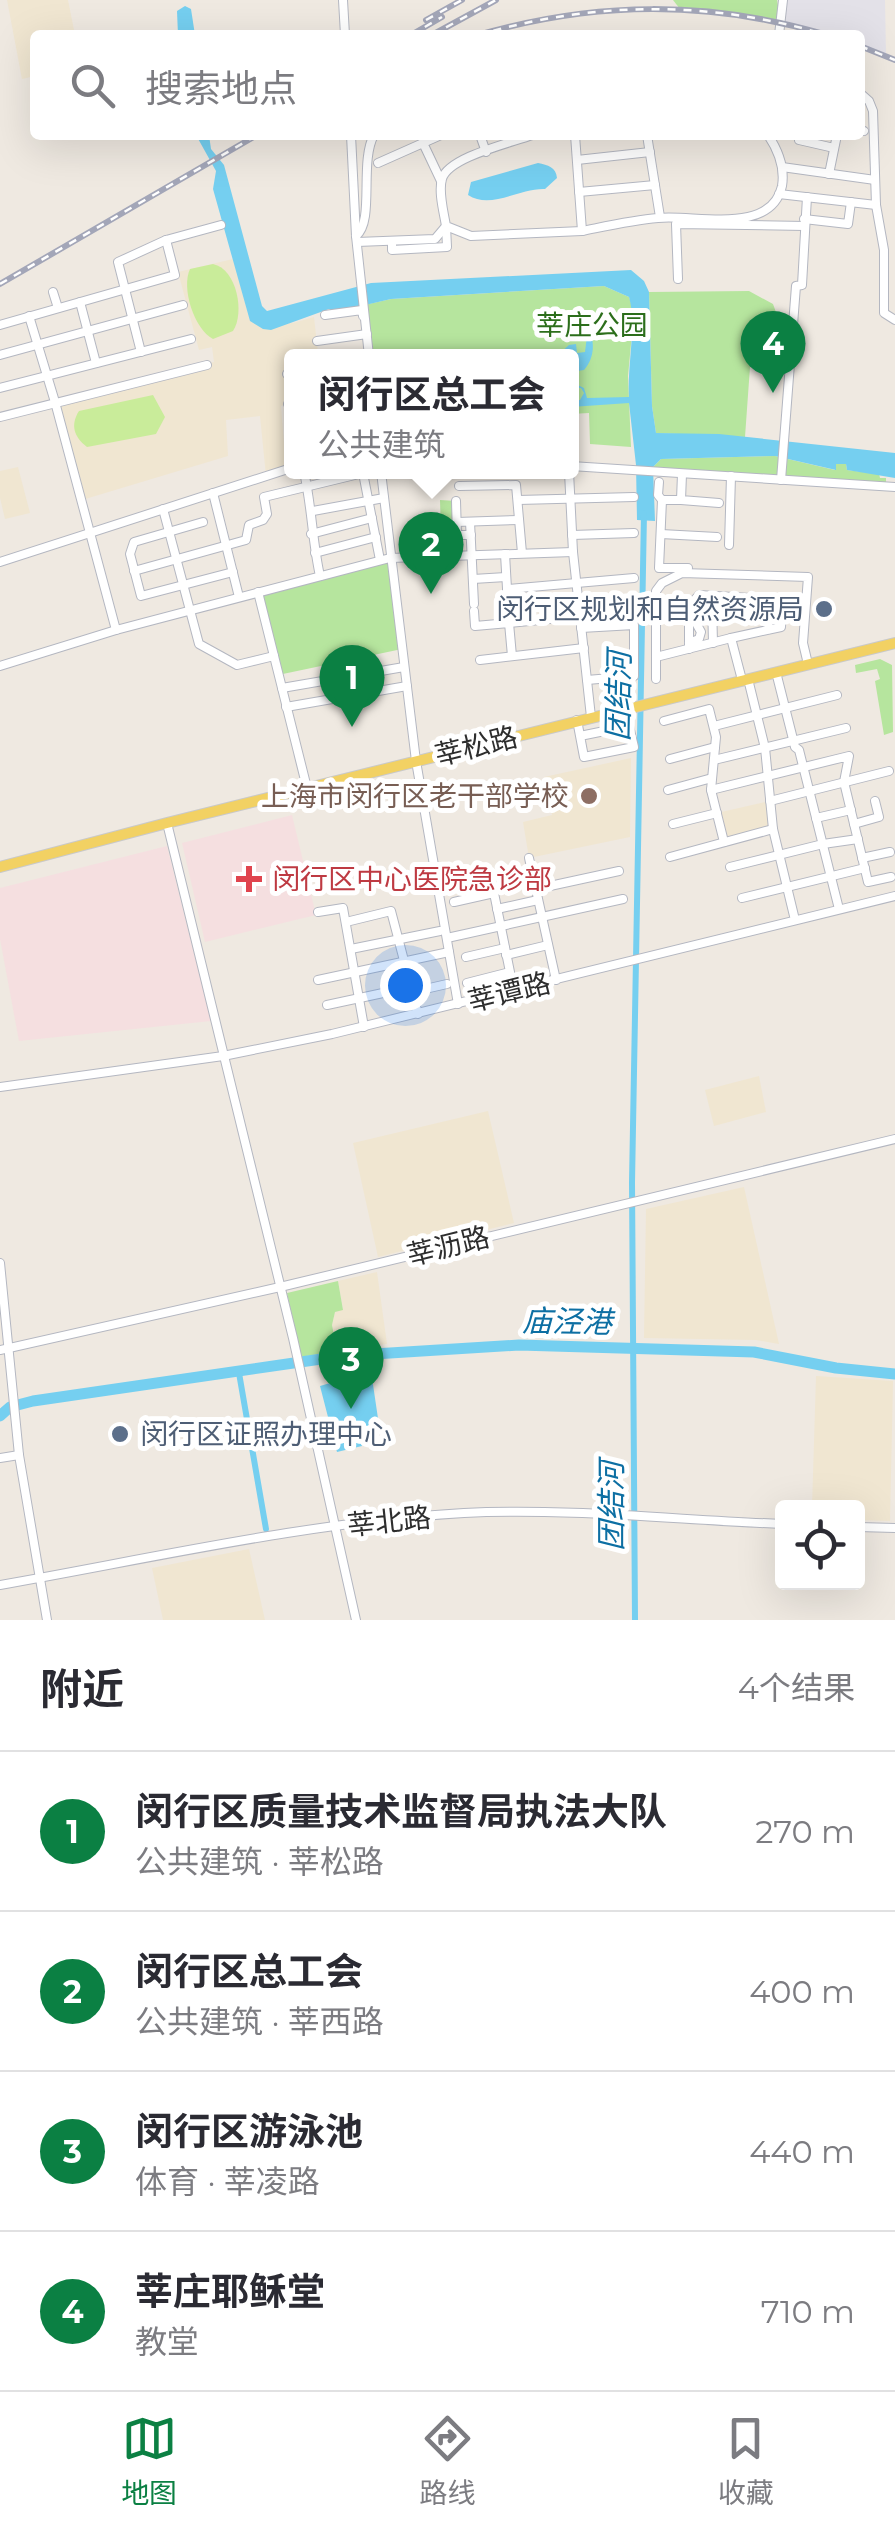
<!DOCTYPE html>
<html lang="zh">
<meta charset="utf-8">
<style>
body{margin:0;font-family:Montserrat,"Noto Sans SC",sans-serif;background:#f2f2f3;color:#2b2b33}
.controls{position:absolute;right:30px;bottom:30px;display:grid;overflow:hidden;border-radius:10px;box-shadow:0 10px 40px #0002}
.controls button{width:90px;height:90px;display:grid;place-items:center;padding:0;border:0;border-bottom:2px solid #e1e1e2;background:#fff;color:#2b2b33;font:50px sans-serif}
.you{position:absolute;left:405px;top:985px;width:35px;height:35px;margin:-25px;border:8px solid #fff;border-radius:50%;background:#1a73e8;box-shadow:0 0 0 15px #1a73e833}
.badge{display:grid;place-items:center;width:65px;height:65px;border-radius:50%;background:#0b8043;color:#fff;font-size:32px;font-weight:700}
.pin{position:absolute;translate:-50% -82px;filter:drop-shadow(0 2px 5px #0008)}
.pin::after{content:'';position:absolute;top:52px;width:35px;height:30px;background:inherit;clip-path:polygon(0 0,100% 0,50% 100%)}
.popup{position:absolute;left:284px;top:349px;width:295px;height:130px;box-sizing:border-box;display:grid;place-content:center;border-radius:10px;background:#fff;filter:drop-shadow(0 2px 8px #0005);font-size:32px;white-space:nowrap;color:#7c7c81}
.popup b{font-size:38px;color:#2b2b33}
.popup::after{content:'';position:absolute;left:50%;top:100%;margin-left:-20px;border:20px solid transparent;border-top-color:#fff}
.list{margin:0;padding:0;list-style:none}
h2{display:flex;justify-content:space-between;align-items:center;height:130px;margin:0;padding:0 40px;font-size:42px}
h2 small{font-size:32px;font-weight:400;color:#7c7c81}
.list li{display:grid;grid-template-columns:65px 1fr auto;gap:30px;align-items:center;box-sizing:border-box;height:160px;padding:0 40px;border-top:2px solid #e1e1e2}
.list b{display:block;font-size:38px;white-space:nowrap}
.list p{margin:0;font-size:32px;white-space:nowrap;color:#7c7c81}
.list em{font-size:32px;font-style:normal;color:#7c7c81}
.icon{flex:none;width:55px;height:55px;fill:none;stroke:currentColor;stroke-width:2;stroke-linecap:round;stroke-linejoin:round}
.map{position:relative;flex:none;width:895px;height:1620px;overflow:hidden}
.search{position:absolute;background:#fff;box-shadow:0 10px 40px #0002;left:30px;right:30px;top:30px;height:110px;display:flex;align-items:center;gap:25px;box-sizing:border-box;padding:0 35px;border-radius:10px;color:#7c7c81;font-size:38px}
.sheet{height:770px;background:#fff}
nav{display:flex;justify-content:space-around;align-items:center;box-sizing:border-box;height:140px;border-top:2px solid #e1e1e2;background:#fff;font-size:28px;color:#7c7c81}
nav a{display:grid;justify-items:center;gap:5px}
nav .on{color:#0b8043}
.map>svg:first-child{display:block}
.industrial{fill:#e3e1e8}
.education{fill:#f0e6d1}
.medical{fill:#f5dfe0}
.green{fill:#b6e59e}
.pitch{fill:#c9ec9a}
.water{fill:#75cff0}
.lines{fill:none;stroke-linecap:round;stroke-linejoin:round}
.canal{stroke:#75cff0;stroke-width:6}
.river{stroke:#75cff0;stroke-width:11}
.minor-casing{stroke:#b4b7c1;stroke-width:10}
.major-casing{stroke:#c9c9c9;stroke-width:12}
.minor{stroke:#fff;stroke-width:8}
.major{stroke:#f2d163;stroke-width:10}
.rail-casing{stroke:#a3a6b8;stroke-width:6}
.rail{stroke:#fff;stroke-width:2.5;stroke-dasharray:8;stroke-linecap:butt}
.service-dot{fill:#5c6f8a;stroke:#fff;stroke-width:4}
.education-dot{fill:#8d6e63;stroke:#fff;stroke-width:4}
.health-dot{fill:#e0444e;stroke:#fff;stroke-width:4}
.labels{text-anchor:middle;stroke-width:10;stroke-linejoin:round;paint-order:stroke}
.park-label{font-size:28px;fill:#2c6e1b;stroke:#fff}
.service-label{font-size:28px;fill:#4e5e75;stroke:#fff;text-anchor:end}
.street-label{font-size:28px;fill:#2e2e2e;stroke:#fff}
.education-label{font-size:28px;fill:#785e54;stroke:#fff;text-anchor:end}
.health-label{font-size:28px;fill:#be3a42;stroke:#fff;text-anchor:start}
.water-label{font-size:30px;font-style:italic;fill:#0d6fa3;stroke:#fff}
</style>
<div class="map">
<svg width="895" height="1620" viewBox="0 0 895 1620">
<rect width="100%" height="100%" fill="#efe9e1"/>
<path class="industrial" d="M783,0H885L886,55L860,46V35H827L781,22Z"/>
<g class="education">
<path d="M7,0H68L75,35H35V76L22,79Z"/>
<path d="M233,259L250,321L293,323L314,317L318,353L285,357L288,404L281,406L286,469L266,476L260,416L226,420L228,456L82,500L55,402L214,362L212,347L199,350L178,272Z"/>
<path d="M18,467L30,513L5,519L0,498V471Z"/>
<path d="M631,758L630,837L529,858L523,822L552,815L544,777Z"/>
<path d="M770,801L773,829L724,842L717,813Z"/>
<path d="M759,1076L766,1112L714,1126L705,1090Z"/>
<path d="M488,1111L514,1223L378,1257L353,1143Z"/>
<path d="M744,1187L779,1344L756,1340L644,1338L646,1209Z"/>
<path d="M377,1272L387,1344L337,1351L332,1325L335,1312L343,1309L338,1281Z"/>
<path d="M816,1376L893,1381L890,1521L858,1520V1508L812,1507Z"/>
<path d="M249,1549L265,1620H163L152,1568Z"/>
</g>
<g class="medical">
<path d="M292,815L316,915L205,942L182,843Z"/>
<path d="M167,846L211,1021L19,1041L0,939V888Z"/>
</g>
<g class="green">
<path d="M673,0H777L781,22L680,9Z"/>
<path d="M604,286L629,297L634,312L628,376L631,447L590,444L589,413L571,414V356H369L364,305L391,299Z"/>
<path d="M749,291L773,304L777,315L789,323L786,370L750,367L745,437L656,433L652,406L649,292Z"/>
<path d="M775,456L835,470L836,464H846L847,470L879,474L880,478H886V486L655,473L653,467L661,459Z"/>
<path d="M440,500L456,501L457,535L441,532Z"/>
<path d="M390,558L402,649L278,675L258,592Z"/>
<path d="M880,659L892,665L893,732L884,735L875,681L880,679L877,669L856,673L855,665Z"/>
<path d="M338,1281L343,1310L335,1312L332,1325L337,1351L301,1357L287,1293Z"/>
</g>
<g class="pitch">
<path d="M213,264C237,269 245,313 233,331L213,339C194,329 181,288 190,269Z"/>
<path d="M153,395L165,417L156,434L87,447C74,437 70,425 79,411Z"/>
</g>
<g class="water">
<path d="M185,6L191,9L195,35H178L177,11Z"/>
<path d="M196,135H209L211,149L224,165L262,306L267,311L371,283L631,270L644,281L649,292L652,406L656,433L719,434L895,453V478L847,470L846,464H836V470L775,456L661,459L653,467L655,521L637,520L636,465L629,403L571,407V401L580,400L584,393L581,388L571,387V382L584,388L587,398L629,397C627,366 637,324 629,297L604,286L391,299L335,312L329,309L271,330L263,329L250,321L213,189L216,171Z"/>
<path d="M538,163C548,165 556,167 557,178L545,189C519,188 491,210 468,195L471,182Z"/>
<path d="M586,326C596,339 595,358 584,370L571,372V356H557L569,345L576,344L577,353L585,352L587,336L582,330Z"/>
<path d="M371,1371L380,1432L360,1435L362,1446L337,1452L320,1386Z"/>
</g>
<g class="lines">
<g class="canal">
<path d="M239,1373L266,1529"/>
<path d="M635,1620L632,1183L644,513"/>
</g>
<path class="river" d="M0,1416L10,1407L33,1401L342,1356L519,1345L754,1352L836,1368L895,1374"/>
<g class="minor-casing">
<g id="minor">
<path d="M343,0L345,35"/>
<path d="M779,35L783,0"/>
<path d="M860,93L869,101L873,111L876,205L884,250V313L895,320"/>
<path d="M860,129L864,131"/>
<path d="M351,135L356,236L369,356"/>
<path d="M441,135L423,143L441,181"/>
<path d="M480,135L486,152"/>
<path d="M532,135C511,143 448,157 442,179C438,192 444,213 446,226L471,236L582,231L575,135"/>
<path d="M647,135L660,217"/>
<path d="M799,140L834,148"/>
<path d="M577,160L650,152"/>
<path d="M378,163L423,143"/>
<path d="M782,167L875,180"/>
<path d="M829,174L837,135"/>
<path d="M579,192L655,185"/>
<path d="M779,194L876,205"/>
<path d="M804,219L848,224L851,202"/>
<path d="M582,231C607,226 633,220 658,218C695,214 771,236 782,186C785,168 778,150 768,135"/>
<path d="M356,236C375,221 359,162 374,135"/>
<path d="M392,241V250L447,247L446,226"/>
<path d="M357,242L435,239L446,226"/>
<path d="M678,279L676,224L805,226"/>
<path d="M53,292L58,308"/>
<path d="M80,302L96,363"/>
<path d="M325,315L362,310L363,316"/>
<path d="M29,316L55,402L116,630"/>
<path d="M0,325L175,275L166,240L221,225"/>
<path d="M317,341L367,334"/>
<path d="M141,352L118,262L166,240"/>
<path d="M0,355L183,305"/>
<path d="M287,374H291"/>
<path d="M0,388L191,339"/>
<path d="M288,404H291"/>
<path d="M0,417L207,365"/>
<path d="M571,466L895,487"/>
<path d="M304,472C312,507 312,540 320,576"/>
<path d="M381,472L416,761L458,1004"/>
<path d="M569,472L573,552L591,717"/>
<path d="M682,474L681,500L719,503"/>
<path d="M781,480L796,286L802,285L807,197"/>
<path d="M659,482L658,495L662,500"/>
<path d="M459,486L516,485L522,553"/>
<path d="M213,493L239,597"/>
<path d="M518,500L634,497"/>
<path d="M681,500H662L659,568H688"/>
<path d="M456,501L457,535H471"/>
<path d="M163,509L199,644L237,665L274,656"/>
<path d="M313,511L384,498"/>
<path d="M203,522L134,542L130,554L141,596L233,572"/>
<path d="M457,522L519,520"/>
<path d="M470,522L474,604"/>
<path d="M311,534L372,518"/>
<path d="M661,534L717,537"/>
<path d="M572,535L634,533"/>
<path d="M729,545L731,476"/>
<path d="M315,553L376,537"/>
<path d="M505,554L509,623L580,616"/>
<path d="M0,562L291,468"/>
<path d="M134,571L246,540L249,525L263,520L267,514L264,497L363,473L380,560"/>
<path d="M473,579L506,577"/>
<path d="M507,589L634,578"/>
<path d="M258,592L307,788"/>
<path d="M712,602L713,643"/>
<path d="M474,611L475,626L509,623L512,656"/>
<path d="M581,628L634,625V676L587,680"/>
<path d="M731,638L781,627L783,600"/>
<path d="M689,643L699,639L701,632L696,623V616L712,606L734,611L740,617L756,612L764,615L770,629"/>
<path d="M689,649V606L699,595L806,601"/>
<path d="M656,657L731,638L742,680"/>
<path d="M480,660L584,648"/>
<path d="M0,666L116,630L390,558L573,552"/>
<path d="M776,672L795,747L799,750L839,909"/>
<path d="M656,679V591L662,583L682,573L808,577L803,643L808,664"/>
<path d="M748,679L765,748L773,829L795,920"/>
<path d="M282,688L404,667"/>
<path d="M286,707L407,686"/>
<path d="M577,720L584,757L634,747L629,726L580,736"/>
<path d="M664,721L709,709L716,737L711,790L724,842"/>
<path d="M714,726L837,695"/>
<path d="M670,759L715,747"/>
<path d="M714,760L846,728"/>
<path d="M668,790L712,778"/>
<path d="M711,790L849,756L844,782L868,882L891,877"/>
<path d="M770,801L889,771"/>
<path d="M816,818L851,810"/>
<path d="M167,823L293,1338L356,1620"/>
<path d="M673,824L717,813"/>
<path d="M854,824L879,817L875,801"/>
<path d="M670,857L773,829"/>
<path d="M529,858L556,980"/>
<path d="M862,858L890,852"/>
<path d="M730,867L823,844L858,839"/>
<path d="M536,889L619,871"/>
<path d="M742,898L865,868"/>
<path d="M454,902L494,893L510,972L467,983"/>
<path d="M497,909L538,900"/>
<path d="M318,912L343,908L364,1027"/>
<path d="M346,922L391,911L418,1014"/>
<path d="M447,938L623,899"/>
<path d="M351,949L440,931"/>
<path d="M506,955L548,945"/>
<path d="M466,957L505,948"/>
<path d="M318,980L449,952"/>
<path d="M412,992L447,984"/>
<path d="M327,1005L411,987"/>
<path d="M0,1087L223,1056L332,1034L895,896"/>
<path d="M0,1263L19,1455L47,1620"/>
<path d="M0,1350L280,1287L895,1139"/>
<path d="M0,1458L19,1455"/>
<path d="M858,1527L895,1528"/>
<path d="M0,1585C153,1558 309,1522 464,1513C569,1508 678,1520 782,1524"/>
</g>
</g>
<g class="major-casing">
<path id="major" d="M0,867L167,823L895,643"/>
</g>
<use href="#minor" class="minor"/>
<use href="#major" class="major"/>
<g class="rail-casing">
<g id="rail">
<path d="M426,20L462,0"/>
<path d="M411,35L442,17"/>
<path d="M432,35L496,0"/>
<path d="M478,35C595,1 709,0 827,35"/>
<path d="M860,46L895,60"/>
<path d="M0,284L257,135"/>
</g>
</g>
<use href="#rail" class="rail"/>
</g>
<g class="service-dot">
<circle cx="824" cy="609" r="10"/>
<circle cx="120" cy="1434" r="10"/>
</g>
<circle class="education-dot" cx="589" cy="796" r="10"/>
<path class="health-dot" d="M244 864h10v10h10v10h-10v10h-10v-10h-10v-10h10z"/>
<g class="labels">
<g class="park-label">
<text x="592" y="335">莘庄公园</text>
</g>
<g class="service-label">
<text x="804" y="619">闵行区规划和自然资源局</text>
<text x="140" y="1444" text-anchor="start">闵行区证照办理中心</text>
</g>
<g class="street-label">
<text transform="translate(476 746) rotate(-14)" y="10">莘松路</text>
<text transform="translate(509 992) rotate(-14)" y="10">莘谭路</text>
<text transform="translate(448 1246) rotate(-14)" y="10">莘沥路</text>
<text transform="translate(389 1521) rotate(-6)" y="10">莘北路</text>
</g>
<g class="education-label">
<text x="569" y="806">上海市闵行区老干部学校</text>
</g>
<g class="health-label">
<text x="272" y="889">闵行区中心医院急诊部</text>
</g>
<g class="water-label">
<text transform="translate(619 696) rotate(-89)" y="10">团结河</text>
<text transform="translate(567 1322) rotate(1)" y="10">庙泾港</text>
<text transform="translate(612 1506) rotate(-90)" y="10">团结河</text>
</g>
</g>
</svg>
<div class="controls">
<button><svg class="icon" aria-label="locate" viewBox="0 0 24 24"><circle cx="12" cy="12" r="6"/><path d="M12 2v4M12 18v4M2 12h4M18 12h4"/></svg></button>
</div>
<div class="you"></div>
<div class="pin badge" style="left:352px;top:727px">1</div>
<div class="pin badge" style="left:431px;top:594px">2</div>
<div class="popup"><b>闵行区总工会</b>公共建筑</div>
<div class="pin badge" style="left:351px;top:1409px">3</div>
<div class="pin badge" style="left:773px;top:393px">4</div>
<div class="search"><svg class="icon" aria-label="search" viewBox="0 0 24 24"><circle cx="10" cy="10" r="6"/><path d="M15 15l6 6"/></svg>搜索地点</div>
</div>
<section class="sheet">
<h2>附近<small>4个结果</small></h2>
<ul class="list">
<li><span class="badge">1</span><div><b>闵行区质量技术监督局执法大队</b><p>公共建筑 · 莘松路</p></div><em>270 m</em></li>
<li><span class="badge">2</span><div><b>闵行区总工会</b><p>公共建筑 · 莘西路</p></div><em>400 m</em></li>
<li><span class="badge">3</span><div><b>闵行区游泳池</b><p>体育 · 莘凌路</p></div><em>440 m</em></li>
<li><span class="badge">4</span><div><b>莘庄耶稣堂</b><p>教堂</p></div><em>710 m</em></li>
</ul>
</section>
<nav>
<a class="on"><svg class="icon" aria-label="map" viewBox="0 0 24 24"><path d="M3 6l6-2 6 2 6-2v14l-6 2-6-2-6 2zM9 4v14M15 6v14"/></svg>地图</a>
<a><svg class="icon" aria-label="directions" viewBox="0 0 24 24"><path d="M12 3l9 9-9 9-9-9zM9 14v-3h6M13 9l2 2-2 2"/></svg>路线</a>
<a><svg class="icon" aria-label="saved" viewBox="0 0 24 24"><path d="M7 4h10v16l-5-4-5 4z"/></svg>收藏</a>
</nav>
